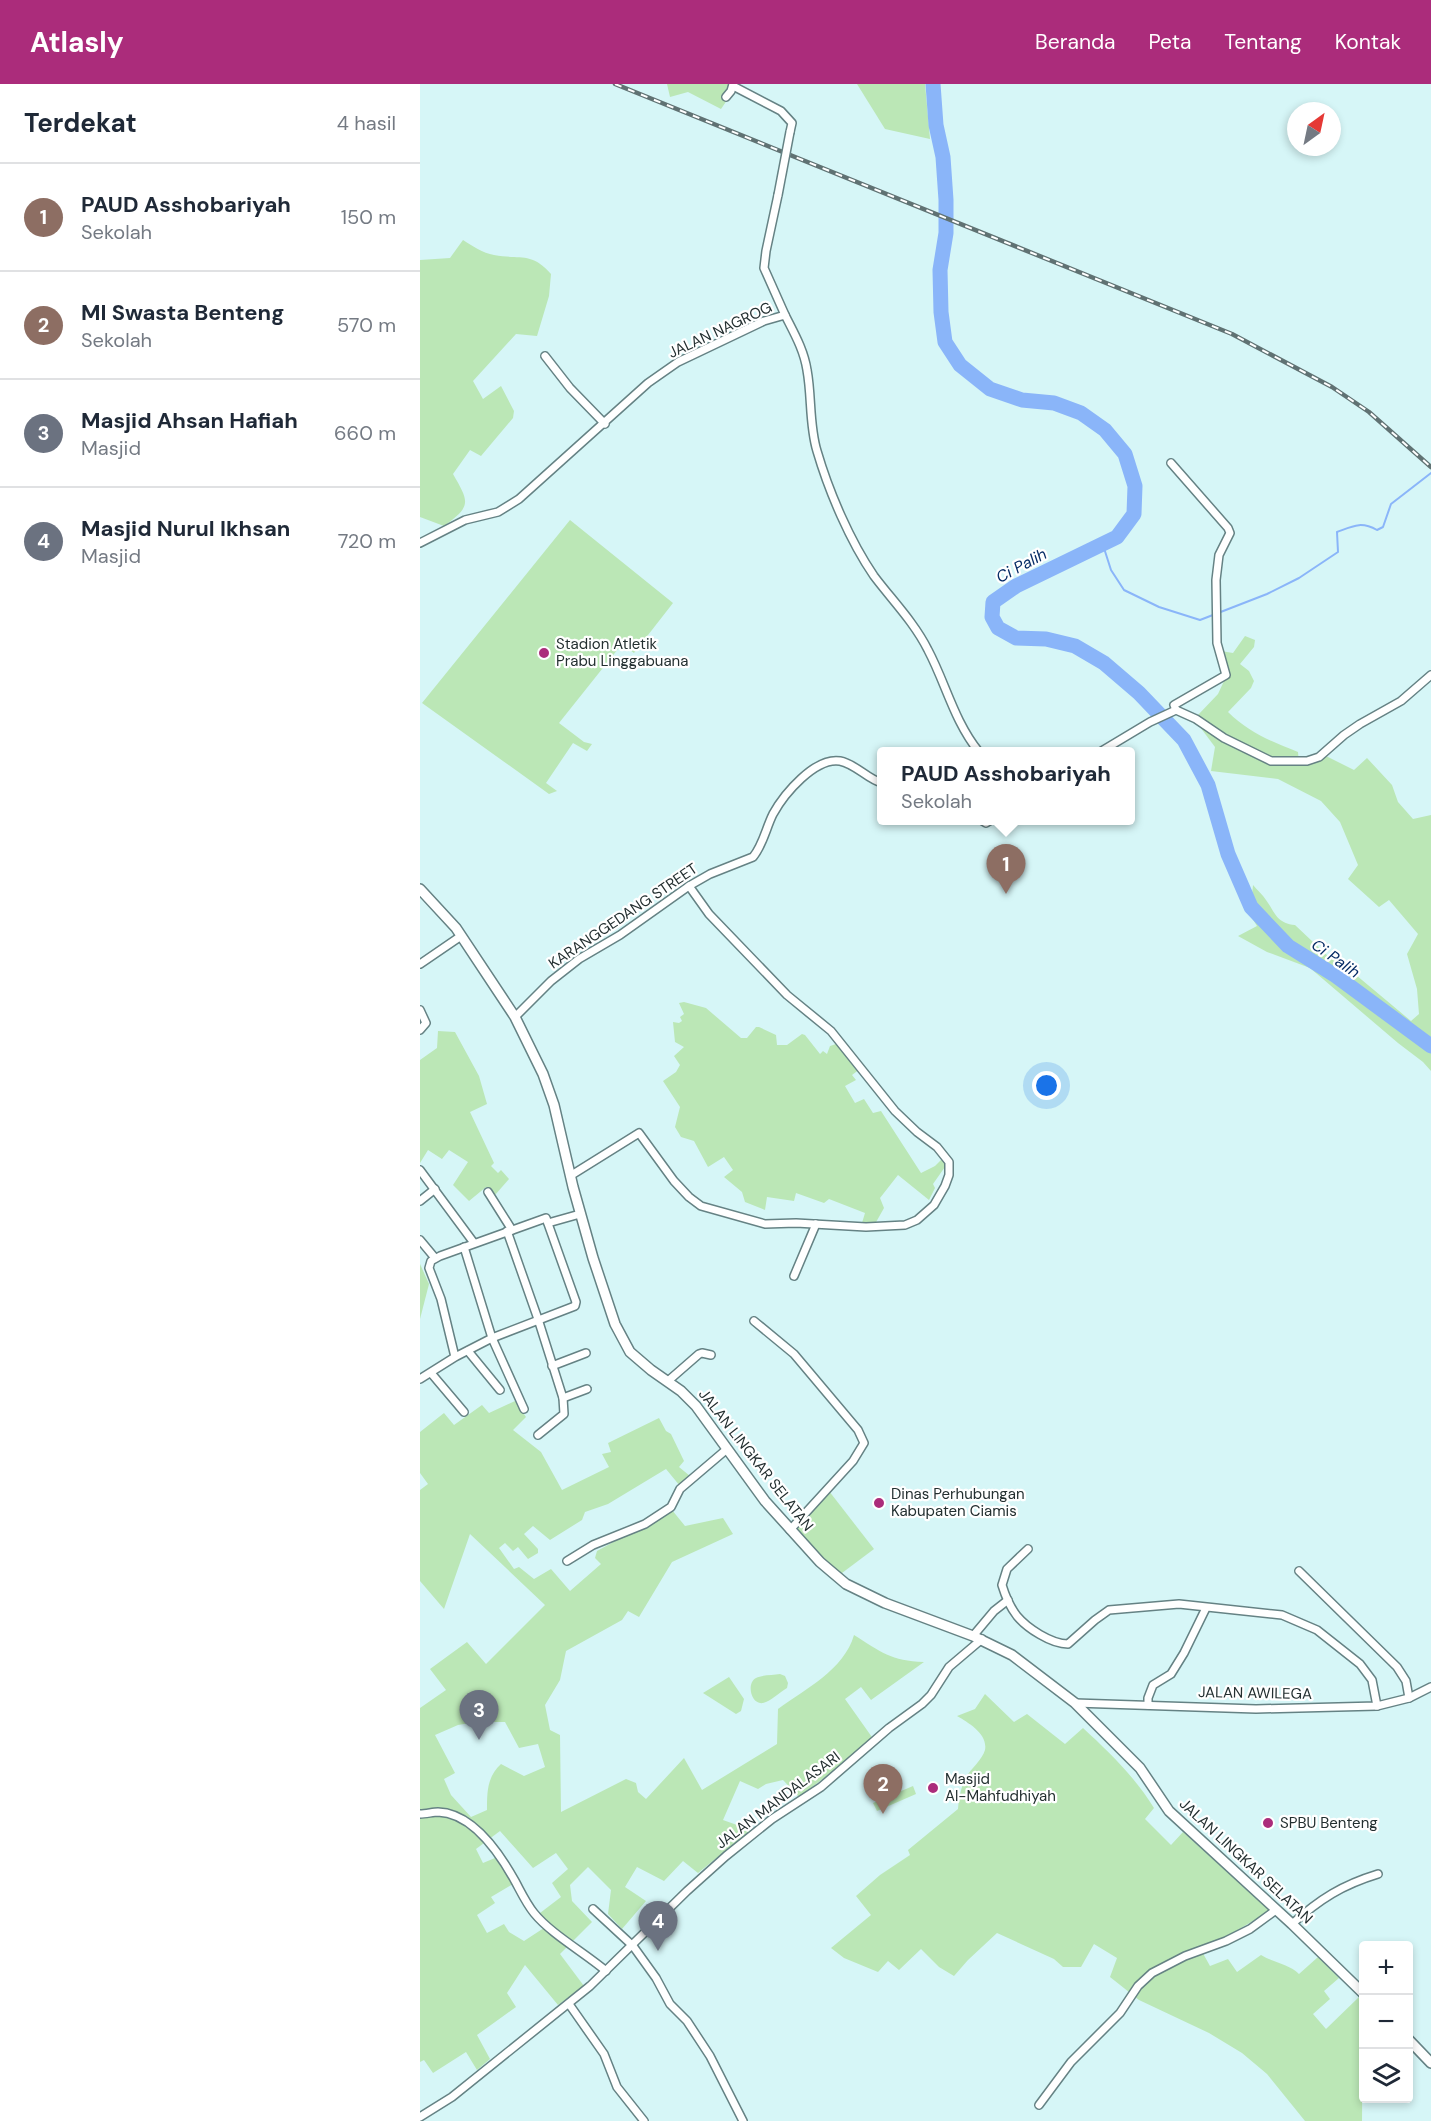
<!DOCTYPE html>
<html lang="id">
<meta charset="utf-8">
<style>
body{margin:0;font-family:"DM Sans",sans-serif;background:#f6f6f7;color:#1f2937}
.controls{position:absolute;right:18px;bottom:18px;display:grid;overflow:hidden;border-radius:6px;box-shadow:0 3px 9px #0003}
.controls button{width:54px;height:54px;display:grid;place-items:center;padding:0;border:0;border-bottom:2px solid #e0e1e3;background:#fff;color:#1f2937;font:30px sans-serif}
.compass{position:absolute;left:867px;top:18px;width:54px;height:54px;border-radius:50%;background:#fff;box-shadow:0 3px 9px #0003;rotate:33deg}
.you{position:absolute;left:627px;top:1002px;width:21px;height:21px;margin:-15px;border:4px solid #fff;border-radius:50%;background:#1a73e8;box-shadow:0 0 0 9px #1a73e833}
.badge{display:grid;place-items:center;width:39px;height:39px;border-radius:50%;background:#ab2c7b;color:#fff;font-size:20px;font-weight:700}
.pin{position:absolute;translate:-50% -50px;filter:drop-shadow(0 2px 3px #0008)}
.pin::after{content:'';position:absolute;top:32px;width:21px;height:18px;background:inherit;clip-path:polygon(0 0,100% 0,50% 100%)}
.popup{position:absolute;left:457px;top:663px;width:258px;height:78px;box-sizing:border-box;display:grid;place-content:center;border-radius:6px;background:#fff;filter:drop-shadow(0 2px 4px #0005);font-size:20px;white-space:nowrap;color:#747a83}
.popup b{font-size:22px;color:#1f2937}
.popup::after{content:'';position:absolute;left:50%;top:100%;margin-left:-12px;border:12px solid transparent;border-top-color:#fff}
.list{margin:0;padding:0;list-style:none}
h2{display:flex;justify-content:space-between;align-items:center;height:78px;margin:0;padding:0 24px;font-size:26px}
h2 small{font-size:20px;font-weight:400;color:#747a83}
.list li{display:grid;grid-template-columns:39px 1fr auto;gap:18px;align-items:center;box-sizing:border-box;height:108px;padding:0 24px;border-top:2px solid #e0e1e3}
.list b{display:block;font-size:22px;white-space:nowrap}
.list p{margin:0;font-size:20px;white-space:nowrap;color:#747a83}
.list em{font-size:20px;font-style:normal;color:#747a83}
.icon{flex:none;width:33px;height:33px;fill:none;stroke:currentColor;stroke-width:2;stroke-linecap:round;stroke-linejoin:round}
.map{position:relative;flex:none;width:1011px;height:2037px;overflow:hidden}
header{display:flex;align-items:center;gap:36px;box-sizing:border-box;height:84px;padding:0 30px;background:#ab2c7b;color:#fff}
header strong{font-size:28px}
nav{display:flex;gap:33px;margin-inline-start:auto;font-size:21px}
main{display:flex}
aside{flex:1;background:#fff}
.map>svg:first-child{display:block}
.green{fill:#bbe7b6;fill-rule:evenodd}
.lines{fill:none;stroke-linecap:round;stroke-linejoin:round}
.stream{stroke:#8ab5f9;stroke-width:2}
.river{stroke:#8ab5f9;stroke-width:15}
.minor-casing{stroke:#658284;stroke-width:10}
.tertiary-casing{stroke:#658284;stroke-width:12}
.minor{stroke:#fff;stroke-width:7}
.tertiary{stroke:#fff;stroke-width:9}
.rail-casing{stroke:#607273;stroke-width:4.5}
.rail{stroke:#fff;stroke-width:2;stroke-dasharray:7;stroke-linecap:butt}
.minor-bridge-casing{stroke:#658284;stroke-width:10;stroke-linecap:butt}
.minor-bridge{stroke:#fff;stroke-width:7}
.poi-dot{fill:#ab2c7b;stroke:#fff;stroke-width:2}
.labels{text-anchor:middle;stroke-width:4.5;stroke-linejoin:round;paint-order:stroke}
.street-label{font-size:15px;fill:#232f30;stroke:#fff}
.poi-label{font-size:15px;fill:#232f30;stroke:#fff;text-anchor:start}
.water-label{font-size:16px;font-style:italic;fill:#052b65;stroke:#fff}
</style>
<header>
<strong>Atlasly</strong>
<nav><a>Beranda</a><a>Peta</a><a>Tentang</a><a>Kontak</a></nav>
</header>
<main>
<aside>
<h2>Terdekat<small>4 hasil</small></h2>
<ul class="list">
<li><span class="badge" style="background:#8d6e63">1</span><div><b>PAUD Asshobariyah</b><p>Sekolah</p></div><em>150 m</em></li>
<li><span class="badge" style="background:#8d6e63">2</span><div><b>MI Swasta Benteng</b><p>Sekolah</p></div><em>570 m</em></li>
<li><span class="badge" style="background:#6b7280">3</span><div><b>Masjid Ahsan Hafiah</b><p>Masjid</p></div><em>660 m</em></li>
<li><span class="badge" style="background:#6b7280">4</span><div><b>Masjid Nurul Ikhsan</b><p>Masjid</p></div><em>720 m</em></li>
</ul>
</aside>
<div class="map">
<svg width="1011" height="2037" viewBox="0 0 1011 2037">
<rect width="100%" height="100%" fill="#d6f6f7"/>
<g class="green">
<path d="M247,0H318L301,25L268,8L250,13Z"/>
<path d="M437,0H505L510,55L465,45Z"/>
<path d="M43,156C52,162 63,169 74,171C100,176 111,167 131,190L129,212L117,252L96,250L53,297L63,315L81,302L94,327L93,334L61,372L50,366L33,390C49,418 52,422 24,442L0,433V176L30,174Z"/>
<path d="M150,436L253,519L214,569L202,560L139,639L164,658L172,660L167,667L153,659L126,699L137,707L129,710L2,619Z"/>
<path d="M825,552L835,556L834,563L820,580L829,587L834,597L831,604L808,628C828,648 852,658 878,668L879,680L899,677L906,672L934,686L947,674L972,701L978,718L993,735L1011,731V987L1003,978L978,959L890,884L847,868L818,852L837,842L830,831L833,801C837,806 843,811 846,816C855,828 856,839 875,841L911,875L919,874L936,891L991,937L999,930L997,905L987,870L998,850L969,816L959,823L928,795L938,781L920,738L901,717L858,695L791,687L795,663L780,643L778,631L798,610L804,597L801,567L813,569Z"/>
<path d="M264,918L286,924L321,954H327L336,943H339L356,951L357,961H367L382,950L385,951L400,970L403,967L407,970L410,962L419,959L440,985L432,991L436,996L425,1002L435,1019L444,1015L453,1029L461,1027L501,1089L515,1082L523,1074L527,1080L513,1100L515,1104L509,1116L478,1091L460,1114L464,1124L455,1140L442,1139L445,1129L409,1115L404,1119L376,1109L374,1117L347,1113L345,1126L325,1118L322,1108L304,1093L313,1086L304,1073L288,1083L274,1057L261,1053L255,1043L260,1023L243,997L256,988L260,981L254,972L264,963L255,958L253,938L259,939L262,937L260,933L264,930L259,919Z"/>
<path d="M18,947L35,948L59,992L67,1020L50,1028L74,1079L71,1082L78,1089L81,1086L89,1095L75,1111L66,1103L49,1117L33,1101L48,1078L29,1066L22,1075L8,1066L0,1079V976L17,964Z"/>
<path d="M0,1180L9,1200L0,1235Z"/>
<path d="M95,1317L106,1333L93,1346L121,1368L142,1406L189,1383L182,1370L191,1368L188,1359L239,1334L246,1347L251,1350L264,1377L259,1383L270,1392L260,1402L246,1385L188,1420L165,1428L162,1436L130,1456L113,1442L104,1450L118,1465V1469L108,1475L98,1463L93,1467L85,1459L79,1464L94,1485L99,1483L114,1495L131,1485L150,1507L181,1480L175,1474L177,1467L252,1426L265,1442L303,1434L313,1450L252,1478L219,1533L208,1527L202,1536L146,1567L140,1596L125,1621L130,1646L140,1651L141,1728L206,1695L216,1699L218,1708L226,1715L264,1674L282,1706L357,1660L358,1625C385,1605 424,1586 434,1551C461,1568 471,1577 504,1578L451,1616L441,1603L425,1615L454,1656L379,1713L363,1696L346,1700L338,1705L320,1697L303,1736L331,1746L278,1789L263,1777L244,1797L217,1783L205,1803L226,1817L202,1845L188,1830L191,1806L168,1783L150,1801L152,1817L172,1838L140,1870L164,1902L138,1921L105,1881L87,1909L96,1923L57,1951L70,1975L57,1986L46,1968L13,1989L4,1976L0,1978V1624L26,1606L10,1585L47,1558L66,1580L125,1521L50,1450L24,1525L0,1497V1406L8,1400L0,1389V1348L24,1329L34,1341L62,1321L69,1329ZM56,1638H85L99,1664L118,1660L125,1683L104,1692L81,1680C67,1693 67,1708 67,1726L51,1733L31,1711L24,1695L35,1689L15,1651L38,1641ZM80,1747L113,1784L136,1769L148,1785L132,1799L141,1813L120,1829L130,1840L104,1857L89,1848L84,1840L67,1849L57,1831L75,1819L71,1813L93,1800L75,1774L63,1779L56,1765Z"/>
<path d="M409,1407L454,1465L422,1489L415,1487L374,1447Z"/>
<path d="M360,1590L365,1592L368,1599L367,1604C360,1608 351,1617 343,1619C331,1621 326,1599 336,1594C342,1591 353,1591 360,1590Z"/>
<path d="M309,1593L324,1615L321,1627L316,1630L283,1609Z"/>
<path d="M565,1610L594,1638L607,1630L645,1660L663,1644C689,1668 715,1693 734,1724L725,1735L751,1761L763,1748L850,1827L802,1855L780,1864L790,1882L808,1875L817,1888L841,1871C854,1879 869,1880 879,1890L898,1873L919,1894L904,1907L910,1915L893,1930L906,1945L939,1913L943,1918L942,2037H885L847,1990L822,1969L789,1949L719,1916L690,1893L697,1874L674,1860L661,1883H643L634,1875L577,1849L548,1876L534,1892L519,1883L501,1865L479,1886L468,1877L458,1888L424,1874L411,1864L451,1831L436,1812L460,1791L490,1771L488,1766L538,1725C539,1714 541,1703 546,1693C551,1685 562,1676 565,1666C568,1650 549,1639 537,1632L555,1625Z"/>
<path d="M493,1702L496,1710L457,1727L453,1719Z"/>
</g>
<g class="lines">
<path class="stream" d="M683,461L691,486L704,506L739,523L780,536L847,510L879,494L918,468L917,448C933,442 941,437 957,446L963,443L971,420L1011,389"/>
<path class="river" d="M513,0L516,41L523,73L526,116V149L520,186L521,228L525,258L540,281L570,305L602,316L634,319L661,329L685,346L705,370L715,402L714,430L697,453L596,502L573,518L572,533L578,544L596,554L626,555L655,562L684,579L719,609L764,656L788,701L808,770L831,823L868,862L916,892L1011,962"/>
<g class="minor-casing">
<g id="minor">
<path d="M313,2L361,27L372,39L370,48"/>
<path d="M306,13L311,7L313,0"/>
<path d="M358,111L346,167L344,184L365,231"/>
<path d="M125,272L150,304L185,340"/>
<path d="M751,379L808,444L810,449L799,471L796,496L797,559L806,591L754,621L756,626"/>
<path d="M0,459L45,436L78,428L99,415L228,299L258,278L344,237L365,231C374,249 384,266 387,286C392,313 389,341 397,367C409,408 430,457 454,492C472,516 494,538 508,566C526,600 534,637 559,668"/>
<path d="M680,668L730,638L756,626L776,635L804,654L851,677H887L899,673L924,651L940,640L981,617L1011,591"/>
<path d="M561,736L566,739L571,736"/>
<path d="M0,880L41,852"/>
<path d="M0,926L6,939L0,946"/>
<path d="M95,933L131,897L159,875L200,851L269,802L290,790L333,773C343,761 346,744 353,730C364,710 395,673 420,677C436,680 447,695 462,699"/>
<path d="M0,1086L54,1159"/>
<path d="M150,1092L219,1049L254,1097L269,1113L281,1122L345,1140L376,1139L446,1143L485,1141L497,1136L514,1121L525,1102L529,1091V1078L517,1063L497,1048L475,1027L411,947L367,911L289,830L269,802"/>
<path d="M68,1108L92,1146"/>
<path d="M0,1117L15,1105"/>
<path d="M128,1139L160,1130"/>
<path d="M87,1147L118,1235L143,1314L144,1330L118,1351"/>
<path d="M0,1156L15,1174"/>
<path d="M44,1163L72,1254L104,1325"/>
<path d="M374,1192L396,1140"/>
<path d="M334,1237L374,1270L438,1346L444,1359L433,1377L370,1446"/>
<path d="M48,1267L80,1306"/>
<path d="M132,1282L166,1269"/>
<path d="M11,1289L44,1328"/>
<path d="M0,1295L35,1273L72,1254L155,1222L156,1218L126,1134L20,1172L11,1177L9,1184L21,1215L35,1273"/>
<path d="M248,1297L279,1270L282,1269L291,1271"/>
<path d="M143,1314L167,1305"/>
<path d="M608,1465L587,1485L582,1501C585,1511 590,1523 597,1532C607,1544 631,1560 648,1560L675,1536L689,1526L759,1520L862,1531L897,1546L940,1580L952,1596L957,1622"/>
<path d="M147,1477L173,1461L225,1440L251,1423L260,1405L307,1365"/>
<path d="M879,1487L977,1583L986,1597L989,1614"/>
<path d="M553,1552L574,1527L588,1516"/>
<path d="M655,1619L836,1625L957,1622L989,1614L1011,1603"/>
<path d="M728,1621V1614L733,1601L751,1590L764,1569L786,1524"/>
<path d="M0,1730C6,1730 13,1728 18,1728C53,1729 80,1770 95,1797C101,1808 106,1819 114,1829C131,1850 165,1869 186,1887"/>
<path d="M173,1825L213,1862L236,1894L250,1920L267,1937L290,1972L323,2037"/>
<path d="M872,1840C900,1815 922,1801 958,1790"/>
<path d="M149,1920L184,1970L197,2003L224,2037"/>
<path d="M619,2021L651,1978L700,1929L718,1902L732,1889L765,1872L806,1857L830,1845L856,1826"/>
<path d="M0,2033L32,2013L170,1902L267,1807L306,1772L352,1735L401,1703L469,1644L502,1620L511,1611L529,1583L562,1555"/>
</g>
</g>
<g class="tertiary-casing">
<g id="tertiary">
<path d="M0,805L36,844L95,933L123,990L134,1021L153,1103L173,1174L195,1240L210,1268L231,1286L261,1307L276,1322L345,1417L400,1478L426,1500L465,1519L553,1552L592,1571L655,1619L720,1684L749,1727L872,1840L944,1910"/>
<path d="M988,1955L1011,1979"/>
</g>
</g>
<use href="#minor" class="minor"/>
<use href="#tertiary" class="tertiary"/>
<g class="rail-casing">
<path id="rail" d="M195,0L812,250L912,303L949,328L1011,383"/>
</g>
<use href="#rail" class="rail"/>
<g class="minor-bridge-casing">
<path id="minor-bridge" d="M358,111L370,48"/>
</g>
<use href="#minor-bridge" class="minor-bridge"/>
</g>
<g class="poi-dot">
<circle cx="124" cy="569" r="6"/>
<circle cx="459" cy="1419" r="6"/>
<circle cx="513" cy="1704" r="6"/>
<circle cx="848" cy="1739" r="6"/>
</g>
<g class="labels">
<g class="street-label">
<text transform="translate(300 246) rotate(-25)" y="5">JALAN NAGROG</text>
<text transform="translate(203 832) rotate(-34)" y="5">KARANGGEDANG STREET</text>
<text transform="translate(336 1376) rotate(52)" y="5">JALAN LINGKAR SELATAN</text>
<text transform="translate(835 1609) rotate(1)" y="5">JALAN AWILEGA</text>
<text transform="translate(358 1716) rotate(-37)" y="5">JALAN MANDALASARI</text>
<text transform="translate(826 1777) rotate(43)" y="5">JALAN LINGKAR SELATAN</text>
</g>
<g class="poi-label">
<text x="136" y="565">Stadion Atletik<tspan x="136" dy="17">Prabu Linggabuana</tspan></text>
<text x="471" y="1415">Dinas Perhubungan<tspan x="471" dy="17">Kabupaten Ciamis</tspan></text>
<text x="525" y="1700">Masjid<tspan x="525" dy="17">Al-Mahfudhiyah</tspan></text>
<text x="860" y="1744">SPBU Benteng</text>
</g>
<g class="water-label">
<text transform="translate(601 481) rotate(-28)" y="6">Ci Palih</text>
<text transform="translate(916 874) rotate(35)" y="6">Ci Palih</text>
</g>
</g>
</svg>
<div class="controls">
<button>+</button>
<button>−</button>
<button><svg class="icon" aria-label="layers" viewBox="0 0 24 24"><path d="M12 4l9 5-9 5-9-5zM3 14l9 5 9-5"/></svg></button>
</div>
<svg class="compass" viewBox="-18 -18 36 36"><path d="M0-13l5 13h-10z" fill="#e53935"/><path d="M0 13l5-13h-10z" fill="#747a83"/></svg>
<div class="you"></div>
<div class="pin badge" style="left:586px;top:810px;background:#8d6e63">1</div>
<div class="popup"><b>PAUD Asshobariyah</b>Sekolah</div>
<div class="pin badge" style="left:463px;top:1730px;background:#8d6e63">2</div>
<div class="pin badge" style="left:59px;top:1656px;background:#6b7280">3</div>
<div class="pin badge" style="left:238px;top:1867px;background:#6b7280">4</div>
</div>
</main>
